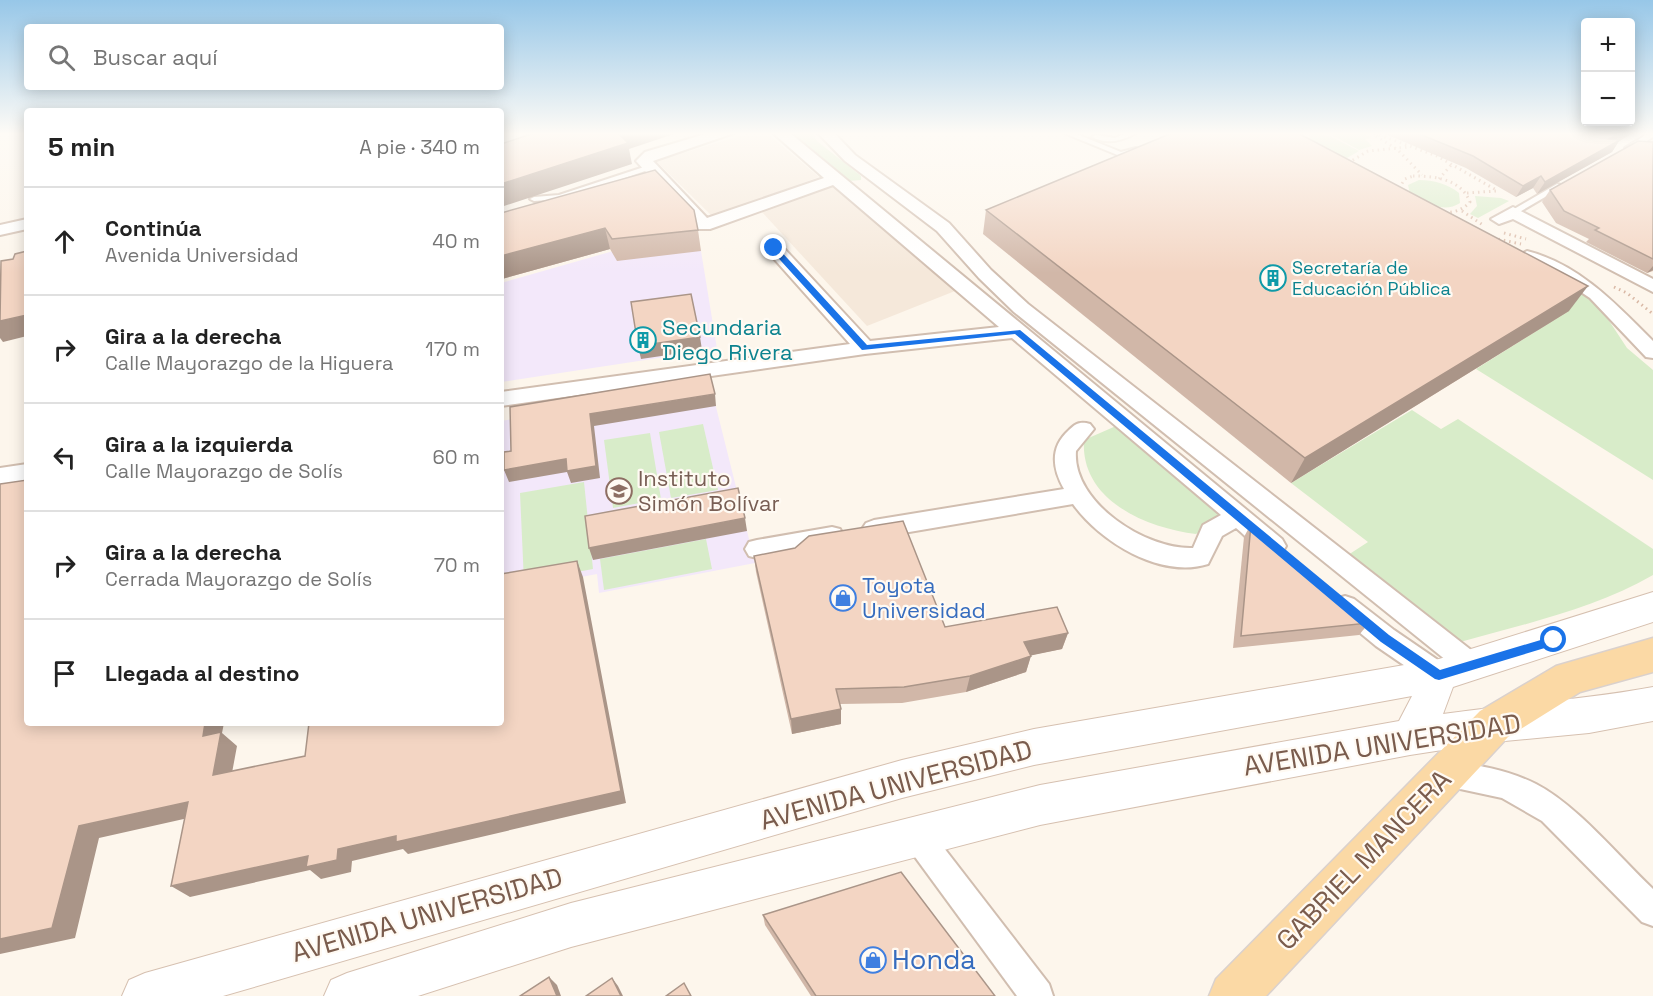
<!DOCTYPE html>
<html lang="es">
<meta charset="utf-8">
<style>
body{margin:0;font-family:"Space Grotesk",sans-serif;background:#f2f2f2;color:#222}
.controls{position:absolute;right:18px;top:18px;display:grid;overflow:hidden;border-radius:6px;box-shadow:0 3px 15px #0003}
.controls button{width:54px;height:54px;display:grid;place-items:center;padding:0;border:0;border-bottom:2px solid #e0e0e0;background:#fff;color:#222;font:30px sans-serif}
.stop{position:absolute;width:18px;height:18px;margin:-14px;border:4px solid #1a73e8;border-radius:50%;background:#fff}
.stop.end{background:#1a73e8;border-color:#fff;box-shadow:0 2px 6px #0008}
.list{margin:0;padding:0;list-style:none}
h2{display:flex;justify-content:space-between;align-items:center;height:78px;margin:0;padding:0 24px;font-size:26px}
h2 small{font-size:20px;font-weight:400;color:#767676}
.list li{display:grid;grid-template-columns:39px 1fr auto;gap:18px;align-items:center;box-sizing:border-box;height:108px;padding:0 24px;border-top:2px solid #e0e0e0}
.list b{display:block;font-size:22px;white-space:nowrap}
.list p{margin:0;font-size:20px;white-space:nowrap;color:#767676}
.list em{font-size:20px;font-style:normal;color:#767676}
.icon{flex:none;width:33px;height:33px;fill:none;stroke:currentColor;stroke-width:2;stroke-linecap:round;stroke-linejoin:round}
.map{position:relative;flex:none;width:1653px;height:996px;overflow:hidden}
.search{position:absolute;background:#fff;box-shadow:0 3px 15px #0003;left:24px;top:24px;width:480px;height:66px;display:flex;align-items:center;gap:15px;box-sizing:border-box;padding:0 21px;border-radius:6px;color:#767676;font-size:22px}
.panel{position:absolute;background:#fff;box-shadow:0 3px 15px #0003;left:24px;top:108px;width:480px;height:618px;border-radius:6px}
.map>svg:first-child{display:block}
.residential{fill:#f5e8da}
.education{fill:#f3e8fa}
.green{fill:#d8ecc9}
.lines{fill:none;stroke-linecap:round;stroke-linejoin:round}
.service-casing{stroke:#d1beb0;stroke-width:4}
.minor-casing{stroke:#d1beb0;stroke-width:4}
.secondary-casing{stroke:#d6c0b0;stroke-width:2}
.primary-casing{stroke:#dad1cd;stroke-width:3}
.path{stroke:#d9b8a5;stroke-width:3;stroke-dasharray:1.5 4;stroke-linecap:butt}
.service{fill:#fff;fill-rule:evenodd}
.minor{fill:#fff;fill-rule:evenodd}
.secondary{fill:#fff;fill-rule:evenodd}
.primary{fill:#fbd9a5;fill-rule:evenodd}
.wall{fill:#d1b7a8}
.shaded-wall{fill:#aa9588}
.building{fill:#f3d5c3;stroke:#aa9588;stroke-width:1.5}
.route{fill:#1a73e8}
.labels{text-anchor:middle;stroke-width:4.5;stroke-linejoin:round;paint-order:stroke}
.far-culture-label{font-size:18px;fill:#0d838f;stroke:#fffaf3;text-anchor:start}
.culture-label{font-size:22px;fill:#0d838f;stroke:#fffaf3;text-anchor:start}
.education-label{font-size:22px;fill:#785e54;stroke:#fffaf3;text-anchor:start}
.shop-label{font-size:22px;fill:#366cbe;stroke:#fffaf3;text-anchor:start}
.near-street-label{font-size:27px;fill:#7a5c4d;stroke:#fffaf3}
.near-shop-label{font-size:27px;fill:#366cbe;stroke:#fffaf3;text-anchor:start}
</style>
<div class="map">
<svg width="1653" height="996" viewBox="0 0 1653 996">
<rect width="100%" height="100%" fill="#fdf6ec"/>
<g class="residential">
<path d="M750,133H767L819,177L712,216L656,161Z"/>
<path d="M833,184L955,291L867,326L761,211Z"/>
</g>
<g class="education">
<path d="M694,228L701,251L717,349L501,382V283Z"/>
<path d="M711,387L755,563L599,593L597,574L501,592V421Z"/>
</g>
<g class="green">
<path d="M791,133H812L817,141L861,176V180L849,181Z"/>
<path d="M1309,133L1330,136L1359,151L1347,158L1310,144Z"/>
<path d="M1339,133H1364L1371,138L1365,139L1372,146L1359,150L1332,135Z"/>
<path d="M1419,180C1434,180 1448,184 1459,193L1460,203C1443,214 1425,202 1410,194L1408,185Z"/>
<path d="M1475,196L1501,198L1509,201L1478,218L1470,214L1477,206Z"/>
<path d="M1482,248L1584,293L1602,310L1627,348L1653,370V480L1476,369L1568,311Z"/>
<path d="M1412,410L1441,429L1458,419L1653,549V575C1592,610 1520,625 1453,644L1348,555L1368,542L1291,483Z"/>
<path d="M703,424L718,490L671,498L659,432Z"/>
<path d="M1116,426L1224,515L1196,534C1146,528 1080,500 1084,440Z"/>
<path d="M650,433L661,499L613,508L604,440Z"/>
<path d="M584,482L593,569L524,582L520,493Z"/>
<path d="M706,539L712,569L604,590L600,559Z"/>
</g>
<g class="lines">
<g class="service-casing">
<g id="service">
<path d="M1064,133H1074L1121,152L1136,148L1140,150L1120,156Z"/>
<path d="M1126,133H1136C1122,141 1107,145 1092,137L1096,135L1115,138Z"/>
<path d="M1649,133H1653V137L1632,150L1625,148Z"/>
<path d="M647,166L654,168L563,199L534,201L530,199L534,197L559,195Z"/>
<path d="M1557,184L1564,186L1516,214H1510L1509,212Z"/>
</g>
</g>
<g class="minor-casing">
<g id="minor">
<path d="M709,133H734L653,161L707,218L824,178L773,133H790L1282,539L1286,546L1282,553C1264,559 1250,539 1236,528L1222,536L1208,564C1161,579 1100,542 1073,504L874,538L866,535L862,529L866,523L874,520L1064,489C1052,468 1050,447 1069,430C1076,423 1081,421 1090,424L1094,429L1076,451C1072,503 1147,550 1193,548L1203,525L1221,515L1012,338L865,354L501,406V392L850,344L768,252L765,248L768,244H780L870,341L999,327L833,185L710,229H698L636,161L645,152Z"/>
<path d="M818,133H834L855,155L949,223L991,270L1028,304L1480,657L1484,665L1480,673L1471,676L1462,673L1014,312L979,278L937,231L845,161Z"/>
<path d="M1513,207L1653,279V292L1513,219L1499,224L1491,219Z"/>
<path d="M27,219V229L0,235V225Z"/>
<path d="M1527,251C1579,264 1616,304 1653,341V358L1646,357L1590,298L1563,280L1521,260L1518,256Z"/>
<path d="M27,464V480L0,484V468Z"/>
<path d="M832,527L840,529L844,536L840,543L832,545L757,558L749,556L745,549L749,542L757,540Z"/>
<path d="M1345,596L1354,599L1394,630L1448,667L1452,675L1448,683L1439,687L1430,683L1376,646L1336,613L1333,606L1336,599Z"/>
<path d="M1447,761C1478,765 1508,770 1536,784C1577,805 1619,857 1653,889V926L1642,922L1542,821L1502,798L1437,784L1433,774L1437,764Z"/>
<path d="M917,821L927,826L1049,984L1053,996H1017L907,846L902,836L907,826Z"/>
</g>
</g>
<g class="secondary-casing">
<path id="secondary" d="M1653,592V622L1453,687L1443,714C1513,704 1583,700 1653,687V721L1589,733L1494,742L1410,755L1040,825L571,947L418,996H324L331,980L347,973L571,903L1040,785L1399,721L1412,696L1034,765L902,798L223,996H122L129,980L145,973L902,760L1034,729L1439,659Z"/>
</g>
<g class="primary-casing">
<path id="primary" d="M1653,638V672L1580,692L1508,737L1266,996H1209L1216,979L1480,711L1556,666Z"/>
</g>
<g class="path">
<path d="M1374,133L1437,156L1498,191"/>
<path d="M1376,136L1398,150L1422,175"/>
<path d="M1348,163L1368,151L1408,147"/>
<path d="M1413,176C1435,176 1461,179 1470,202C1450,224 1414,208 1399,188L1405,179Z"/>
<path d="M1439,179L1452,164"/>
<path d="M1467,193L1496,191"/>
<path d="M1462,211L1483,225"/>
<path d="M1504,233L1526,239"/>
<path d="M1493,238L1521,244"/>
<path d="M1614,287L1627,293L1653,314"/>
</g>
<use href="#service" class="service"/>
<use href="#minor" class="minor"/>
<use href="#secondary" class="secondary"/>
<use href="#primary" class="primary"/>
</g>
<g class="wall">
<path d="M1383,133H1633L1619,141L1612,152L1537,194L1533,188L1516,197L1466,168Z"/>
<path d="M1653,142V271L1647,273L1586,242L1589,239L1556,223L1542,202L1550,190Z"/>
<path d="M986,210L1569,311L1291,483L983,234Z"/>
<path d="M501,213L698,230L701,251L617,261L610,249L502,279L503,381Z"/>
<path d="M1251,524L1369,623L1359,635L1233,648L1244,537Z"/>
<path d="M754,556L945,627L1068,633L1062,649L1031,655L1026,672L966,692L902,703L840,704L841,709V724L792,734L756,572Z"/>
<path d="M763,915L995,996H811L765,925Z"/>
</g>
<g class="shaded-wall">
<path d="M616,133H677L629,149L632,164L501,207V184Z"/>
<path d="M1620,133H1633L1619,141L1612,152L1537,194L1545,182L1609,139Z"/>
<path d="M1541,176L1533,188L1516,197L1523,186Z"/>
<path d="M605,228L610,249L502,279L503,381L501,382V256Z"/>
<path d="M1653,266V270L1647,273Z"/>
<path d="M1588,286L1569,311L1291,483L1305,458Z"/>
<path d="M27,315V336L3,342L0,338V321Z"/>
<path d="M700,337L702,350L641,359L638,346Z"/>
<path d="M715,394L716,406L594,426L600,478L571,483L567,472L509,482L504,470L590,414Z"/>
<path d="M745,518L747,531L593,560L589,548Z"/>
<path d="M577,561L583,577L626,803L408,854L403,849L352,861L351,872L321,879L310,870L190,897L171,886L338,849Z"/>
<path d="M1068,633L1062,649L1019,658L1024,642Z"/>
<path d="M1031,656L1026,672L966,692L970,676Z"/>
<path d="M841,709V724L792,734L791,719Z"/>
<path d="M205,723H224L222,733L237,746L229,789L213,775L203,736Z"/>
<path d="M188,802L206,814L99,838L75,938L0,954V939L79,826Z"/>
<path d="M549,977L557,985L561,996H557Z"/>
<path d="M612,978L618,986L623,996H621Z"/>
</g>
<g class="building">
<path d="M534,133H618L628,143L501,184V144Z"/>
<path d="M1172,133H1298L1588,286L1305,458L986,210Z"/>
<path d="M1417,133H1620L1609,139L1620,140L1545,182L1541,176L1523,186L1473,156Z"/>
<path d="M1638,141L1653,142V259L1595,230L1599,228L1564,211L1550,190Z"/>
<path d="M655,170L694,210L698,230L612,239L605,228L501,256V213Z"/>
<path d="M27,251V315L0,321L1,261L13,259L15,254Z"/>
<path d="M691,294L700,337L638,346L631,302Z"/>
<path d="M710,374L715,394L590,414L596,466L567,471L566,459L504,470V452L511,451L510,407Z"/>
<path d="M27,480V723H205L203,736L221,732L213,775L305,756L309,723H501V574L577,561L621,791L396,842V836L338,849L337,860L306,867L308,856L171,886L188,802L79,826L52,928L0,939V484Z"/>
<path d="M738,488L745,518L589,548L585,516Z"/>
<path d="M903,521L945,627L1057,607L1068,633L1024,642L1031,656L970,676L904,687L836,689L841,709L791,719L754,556L795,548L809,536Z"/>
<path d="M1251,524L1357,612L1369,623L1241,636Z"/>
<path d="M901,872L995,996H816L763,915Z"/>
<path d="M549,977L557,996H520Z"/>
<path d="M612,978L621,996H586Z"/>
<path d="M684,983L691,996H666Z"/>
</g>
<linearGradient id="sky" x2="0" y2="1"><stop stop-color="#97c7e8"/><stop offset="0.49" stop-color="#fefbf6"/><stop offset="1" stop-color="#fefbf6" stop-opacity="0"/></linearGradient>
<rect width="1653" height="273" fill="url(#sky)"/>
<path class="route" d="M771,247H777L867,345L1020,330L1389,635L1440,670L1554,636L1558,637V644L1439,680L1435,679L1381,642L1015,334L862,350L771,250Z"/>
<defs>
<g id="building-ring" transform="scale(1.35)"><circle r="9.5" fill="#fffaf3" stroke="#0f9aa8" stroke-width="1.5"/><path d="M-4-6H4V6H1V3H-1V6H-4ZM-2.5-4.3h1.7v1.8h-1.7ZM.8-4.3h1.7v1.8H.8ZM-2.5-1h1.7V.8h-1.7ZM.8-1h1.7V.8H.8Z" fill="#0f9aa8"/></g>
<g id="school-ring" transform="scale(1.35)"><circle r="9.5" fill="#fffaf3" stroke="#8d6e63" stroke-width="1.5"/><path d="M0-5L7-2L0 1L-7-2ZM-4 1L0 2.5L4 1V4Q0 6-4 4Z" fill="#8d6e63"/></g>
<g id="shop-ring" transform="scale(1.35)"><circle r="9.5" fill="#fffaf3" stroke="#3f7fe0" stroke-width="1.5"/><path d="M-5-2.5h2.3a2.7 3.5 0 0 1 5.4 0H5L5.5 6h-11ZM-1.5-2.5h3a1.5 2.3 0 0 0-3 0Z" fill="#3f7fe0"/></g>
</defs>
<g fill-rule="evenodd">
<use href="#building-ring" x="1273" y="278"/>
<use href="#building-ring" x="643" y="340"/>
<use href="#school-ring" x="619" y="491"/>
<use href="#shop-ring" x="843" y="598"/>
<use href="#shop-ring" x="873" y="960"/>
</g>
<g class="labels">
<g class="far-culture-label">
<text x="1292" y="274">Secretaría de<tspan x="1292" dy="21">Educación Pública</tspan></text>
</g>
<g class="culture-label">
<text x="662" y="335">Secundaria<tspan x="662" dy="25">Diego Rivera</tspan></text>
</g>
<g class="education-label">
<text x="638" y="486">Instituto<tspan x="638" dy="25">Simón Bolívar</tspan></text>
</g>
<g class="shop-label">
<text x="862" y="593">Toyota<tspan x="862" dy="25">Universidad</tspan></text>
</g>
<g class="near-street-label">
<text transform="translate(1382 745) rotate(-9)" y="9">AVENIDA UNIVERSIDAD</text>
<text transform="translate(896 785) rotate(-15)" y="9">AVENIDA UNIVERSIDAD</text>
<text transform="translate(1364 860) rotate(-46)" y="9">GABRIEL MANCERA</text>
<text transform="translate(427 915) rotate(-16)" y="9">AVENIDA UNIVERSIDAD</text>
</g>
<g class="near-shop-label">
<text x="892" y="969">Honda</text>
</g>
</g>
</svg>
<div class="controls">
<button>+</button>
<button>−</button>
</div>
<div class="stop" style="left:1554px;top:640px"></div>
<div class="stop end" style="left:774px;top:248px"></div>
<div class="search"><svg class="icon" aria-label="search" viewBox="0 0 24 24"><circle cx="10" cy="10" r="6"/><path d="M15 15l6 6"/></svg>Buscar aquí</div>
<section class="panel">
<h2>5 min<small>A pie · 340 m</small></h2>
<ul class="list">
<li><svg class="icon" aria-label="ahead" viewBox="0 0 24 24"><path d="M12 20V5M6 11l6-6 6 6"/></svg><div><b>Continúa</b><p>Avenida Universidad</p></div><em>40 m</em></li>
<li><svg class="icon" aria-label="right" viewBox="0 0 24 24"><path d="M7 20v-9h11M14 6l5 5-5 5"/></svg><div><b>Gira a la derecha</b><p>Calle Mayorazgo de la Higuera</p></div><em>170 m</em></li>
<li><svg class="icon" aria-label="left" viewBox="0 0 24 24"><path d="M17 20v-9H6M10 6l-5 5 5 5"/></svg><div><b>Gira a la izquierda</b><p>Calle Mayorazgo de Solís</p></div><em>60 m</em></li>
<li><svg class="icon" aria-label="right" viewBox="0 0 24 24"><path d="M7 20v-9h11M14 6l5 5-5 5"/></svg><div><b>Gira a la derecha</b><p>Cerrada Mayorazgo de Solís</p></div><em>70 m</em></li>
<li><svg class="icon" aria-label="arrive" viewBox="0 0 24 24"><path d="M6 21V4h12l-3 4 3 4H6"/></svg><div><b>Llegada al destino</b></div></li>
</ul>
</section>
</div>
